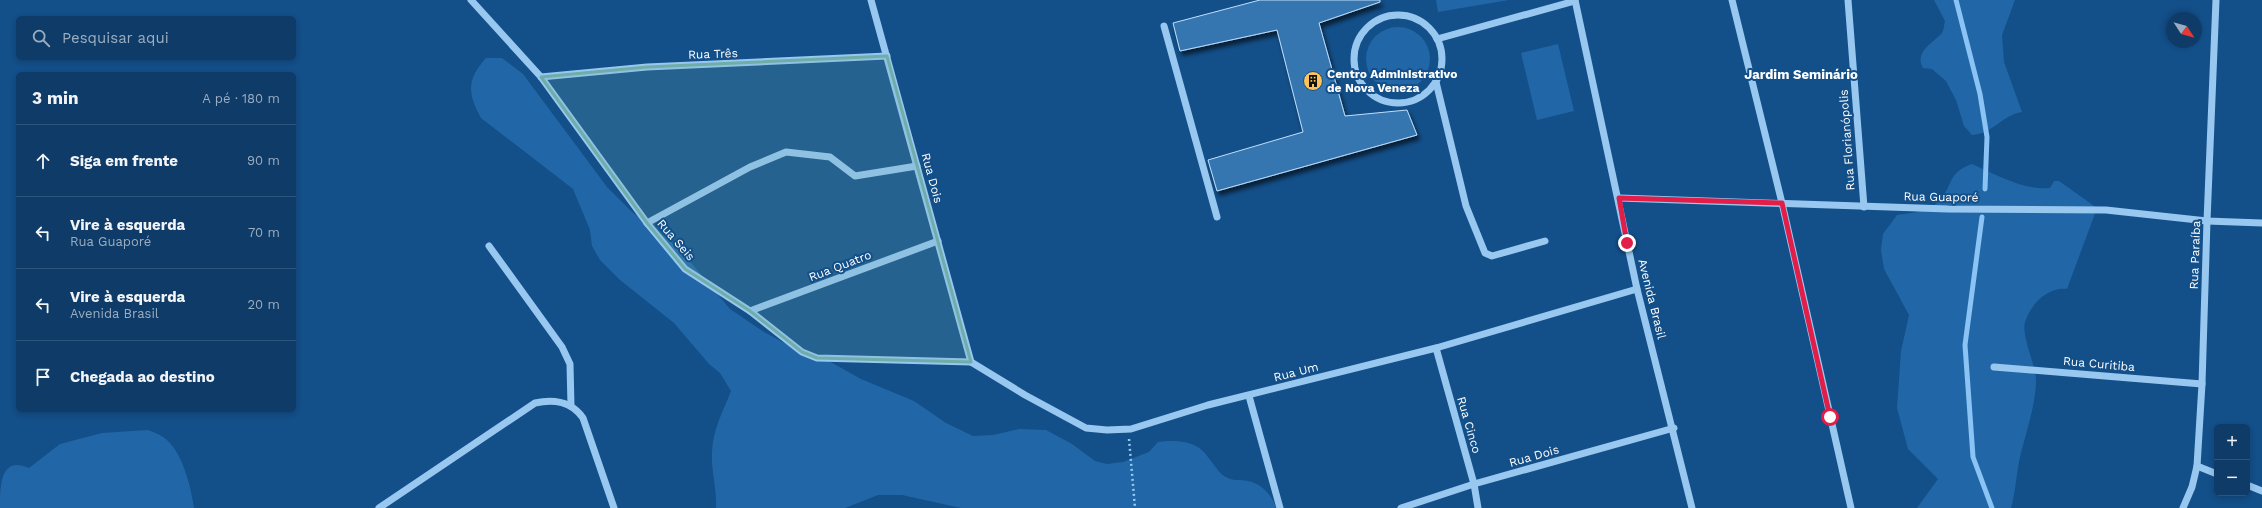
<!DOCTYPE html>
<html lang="pt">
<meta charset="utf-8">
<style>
body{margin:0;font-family:"Work Sans",sans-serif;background:#1c4670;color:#f1f3f6}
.controls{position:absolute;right:12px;bottom:12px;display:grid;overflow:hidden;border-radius:6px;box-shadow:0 2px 6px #0003}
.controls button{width:36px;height:36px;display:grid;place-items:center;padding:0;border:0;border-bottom:1px solid #2e557b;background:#0e3b67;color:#f1f3f6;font:20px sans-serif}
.compass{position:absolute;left:2166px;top:12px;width:36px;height:36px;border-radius:50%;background:#0e3b67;box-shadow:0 2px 6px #0003;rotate:126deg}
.stop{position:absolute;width:12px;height:12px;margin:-9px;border:3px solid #e11d48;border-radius:50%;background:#fff}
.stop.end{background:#e11d48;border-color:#fff;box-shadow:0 1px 4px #0008}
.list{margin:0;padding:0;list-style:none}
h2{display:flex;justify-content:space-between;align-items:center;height:52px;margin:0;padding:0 16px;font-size:17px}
h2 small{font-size:13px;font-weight:400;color:#9badc0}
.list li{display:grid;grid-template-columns:26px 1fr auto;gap:12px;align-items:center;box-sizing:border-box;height:72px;padding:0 16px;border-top:1px solid #2e557b}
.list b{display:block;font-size:15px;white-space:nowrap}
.list p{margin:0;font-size:13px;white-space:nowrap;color:#9badc0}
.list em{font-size:13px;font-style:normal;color:#9badc0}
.icon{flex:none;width:22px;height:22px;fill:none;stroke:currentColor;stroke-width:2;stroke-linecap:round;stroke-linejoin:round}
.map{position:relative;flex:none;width:2262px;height:508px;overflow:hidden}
.search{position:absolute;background:#0e3b67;box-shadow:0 2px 6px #0003;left:16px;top:16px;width:280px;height:44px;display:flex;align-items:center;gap:10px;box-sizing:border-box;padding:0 14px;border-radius:6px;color:#9badc0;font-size:15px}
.panel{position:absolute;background:#0e3b67;box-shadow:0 2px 6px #0003;left:16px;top:72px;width:280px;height:340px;border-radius:6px}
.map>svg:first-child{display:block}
.green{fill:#2167a7}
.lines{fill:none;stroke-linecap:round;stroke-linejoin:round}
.stream{stroke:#8ac3f4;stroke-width:5}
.building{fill:#3676b1;stroke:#bfdffc;filter:url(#shadow)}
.path{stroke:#98c7f0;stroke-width:2.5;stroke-dasharray:2 3;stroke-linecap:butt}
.minor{stroke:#98c7f0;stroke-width:7}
.route{stroke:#e11d48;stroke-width:5}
.marked{fill:#6fada8;fill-opacity:0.2;stroke:#6fada8;stroke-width:3;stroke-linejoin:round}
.labels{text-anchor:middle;stroke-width:4;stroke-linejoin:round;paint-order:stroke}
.street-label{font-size:12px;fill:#fff;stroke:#134f89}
.poi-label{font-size:12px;font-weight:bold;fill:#fff;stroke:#134f89;text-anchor:start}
.neighbourhood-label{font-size:13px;font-weight:bold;fill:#fff;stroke:#134f89}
</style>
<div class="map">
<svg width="2262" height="508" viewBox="0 0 2262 508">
<defs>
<filter id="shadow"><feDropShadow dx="2.5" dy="4.5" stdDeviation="2" flood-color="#0009"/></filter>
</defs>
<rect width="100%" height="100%" fill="#134f89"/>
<g class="green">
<path d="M1436,0H1509L1438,12Z"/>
<path d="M1934,0H2015L2002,35L2004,62L2022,112C2002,115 1993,134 1972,135L1964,126L1956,100L1946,81L1932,69L1923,68C1914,52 1933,43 1942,33C1944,29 1944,25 1945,21Z"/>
<circle cx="1398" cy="59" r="32"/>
<path d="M1558,44L1574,111L1537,120L1521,53Z"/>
<path d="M486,58H502L523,74L607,187L632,212L657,230L681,251L730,309L764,332L801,352L827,360L861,379L914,401L946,423L973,436L993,435L1019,429L1046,430L1072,444L1095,461L1107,464L1123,462L1149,452L1158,442C1177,440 1196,440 1208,457C1213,463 1218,472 1224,476C1233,482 1240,479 1248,481C1262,484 1272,495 1276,508H961L902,495H878L845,508H716C717,489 711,471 712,452C713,428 723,412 731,391L720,373L709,364L674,323L620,280L600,260L592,246L590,230L573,189L481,118C467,93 467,79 486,58Z"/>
<path d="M1972,164C1995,174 2024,191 2050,188L2054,181H2059L2097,208L2067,289C2047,287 2031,304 2025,322C2021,337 2037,367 2036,382C2035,408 2026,432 2020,457C2016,474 2016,491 2011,508H1917L1938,479L1908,449L1897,408L1901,351L1909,315L1884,269L1881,250L1883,234L1897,215C1910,213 1928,212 1938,202C1954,186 1946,173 1972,164Z"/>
<path d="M148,430C153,432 159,434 163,437C182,449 191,487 194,508H0C0,486 0,455 29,468L60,444L102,433Z"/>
</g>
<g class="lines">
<g class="stream">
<path d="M1956,0L1980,94L1987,137L1985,189"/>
<path d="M1982,217L1965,345L1973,457L1992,508"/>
</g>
</g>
<path class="building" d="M1260,0H1380V2L1319,23L1345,116L1407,110L1417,135L1217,191L1208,160L1303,132L1277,30L1180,51L1173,23Z"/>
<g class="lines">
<path class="path" d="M1129,439L1135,508"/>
<g class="minor">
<path d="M471,0L541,77L647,223L685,269L750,311L802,352L817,358L971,362L1025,395L1086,428L1107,430L1131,429L1208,405L1436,348L1637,289"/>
<path d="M871,0L971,362"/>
<path d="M1575,0L1637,289L1692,508"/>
<path d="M1732,0L1782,203L1851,508"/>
<path d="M1848,0L1864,207"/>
<circle cx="1398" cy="59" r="44"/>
<path d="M1164,26L1217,217"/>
<path d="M1437,39L1575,1"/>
<path d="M541,77L647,67L887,56"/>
<path d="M1436,82L1466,206L1485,253L1492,256L1545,241"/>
<path d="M1619,198L1948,209L2106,210L2207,221L2262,223"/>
<path d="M647,223L750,167L786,152L830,157L855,176L917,166"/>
<path d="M489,246L562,347L570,364L571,406"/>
<path d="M750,311L938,241"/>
<path d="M1436,348L1474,484L1478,508"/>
<path d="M1994,367L2202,384"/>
<path d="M1249,396L1280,508"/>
<path d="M2197,466L2217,474"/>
<path d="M2247,485L2262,491"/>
<path d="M379,508L535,403C554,399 571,401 583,418L614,508"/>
<path d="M1401,508L1474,484L1674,428"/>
<path d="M2183,508L2192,487L2197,466L2202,384L2207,221L2216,0"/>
</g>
</g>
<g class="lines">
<path class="route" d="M1627,243L1619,198L1782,203L1830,417"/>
</g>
<path class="marked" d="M887,56L971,362L817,358L802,352L750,311L685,269L647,223L541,77L647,67Z"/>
<defs>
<g id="building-disc" transform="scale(1)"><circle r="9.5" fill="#ffc257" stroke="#134f89"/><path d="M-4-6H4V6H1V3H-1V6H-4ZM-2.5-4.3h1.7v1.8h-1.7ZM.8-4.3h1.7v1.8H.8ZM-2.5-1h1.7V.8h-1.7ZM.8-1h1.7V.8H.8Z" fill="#111"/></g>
</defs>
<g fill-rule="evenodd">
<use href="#building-disc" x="1313" y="81"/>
</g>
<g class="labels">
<g class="street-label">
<text transform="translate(713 54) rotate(-2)" y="4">Rua Três</text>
<text transform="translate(1847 140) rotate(-94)" y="4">Rua Florianópolis</text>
<text transform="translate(932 178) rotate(75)" y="4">Rua Dois</text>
<text transform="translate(1941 197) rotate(1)" y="4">Rua Guaporé</text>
<text transform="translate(676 240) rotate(49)" y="4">Rua Seis</text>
<text transform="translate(2195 255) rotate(-88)" y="4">Rua Paraíba</text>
<text transform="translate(840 266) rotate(-21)" y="4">Rua Quatro</text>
<text transform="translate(1652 299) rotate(76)" y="4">Avenida Brasil</text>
<text transform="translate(2099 364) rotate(5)" y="4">Rua Curitiba</text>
<text transform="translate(1296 372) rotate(-14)" y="4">Rua Um</text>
<text transform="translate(1469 425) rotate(74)" y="4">Rua Cinco</text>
<text transform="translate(1534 456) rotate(-16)" y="4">Rua Dois</text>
</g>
<g class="poi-label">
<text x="1327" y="78">Centro Administrativo<tspan x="1327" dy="14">de Nova Veneza</tspan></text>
</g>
<g class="neighbourhood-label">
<text x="1801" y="79">Jardim Seminário</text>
</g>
</g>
</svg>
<div class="controls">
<button>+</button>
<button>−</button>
</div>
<svg class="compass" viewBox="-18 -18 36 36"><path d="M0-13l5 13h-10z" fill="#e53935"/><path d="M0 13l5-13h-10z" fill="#9badc0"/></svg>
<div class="stop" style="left:1830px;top:417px"></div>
<div class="stop end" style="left:1627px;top:243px"></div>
<div class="search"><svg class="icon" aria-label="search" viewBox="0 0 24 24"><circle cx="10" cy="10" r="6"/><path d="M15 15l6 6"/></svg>Pesquisar aqui</div>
<section class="panel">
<h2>3 min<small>A pé · 180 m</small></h2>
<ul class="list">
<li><svg class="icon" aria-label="ahead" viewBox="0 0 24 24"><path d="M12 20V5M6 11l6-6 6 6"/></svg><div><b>Siga em frente</b></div><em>90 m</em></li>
<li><svg class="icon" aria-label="left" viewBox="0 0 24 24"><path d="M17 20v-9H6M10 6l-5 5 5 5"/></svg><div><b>Vire à esquerda</b><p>Rua Guaporé</p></div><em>70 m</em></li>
<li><svg class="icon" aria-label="left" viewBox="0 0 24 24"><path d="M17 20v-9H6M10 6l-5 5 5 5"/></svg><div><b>Vire à esquerda</b><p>Avenida Brasil</p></div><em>20 m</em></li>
<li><svg class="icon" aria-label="arrive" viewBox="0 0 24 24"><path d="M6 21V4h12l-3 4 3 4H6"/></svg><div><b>Chegada ao destino</b></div></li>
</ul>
</section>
</div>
